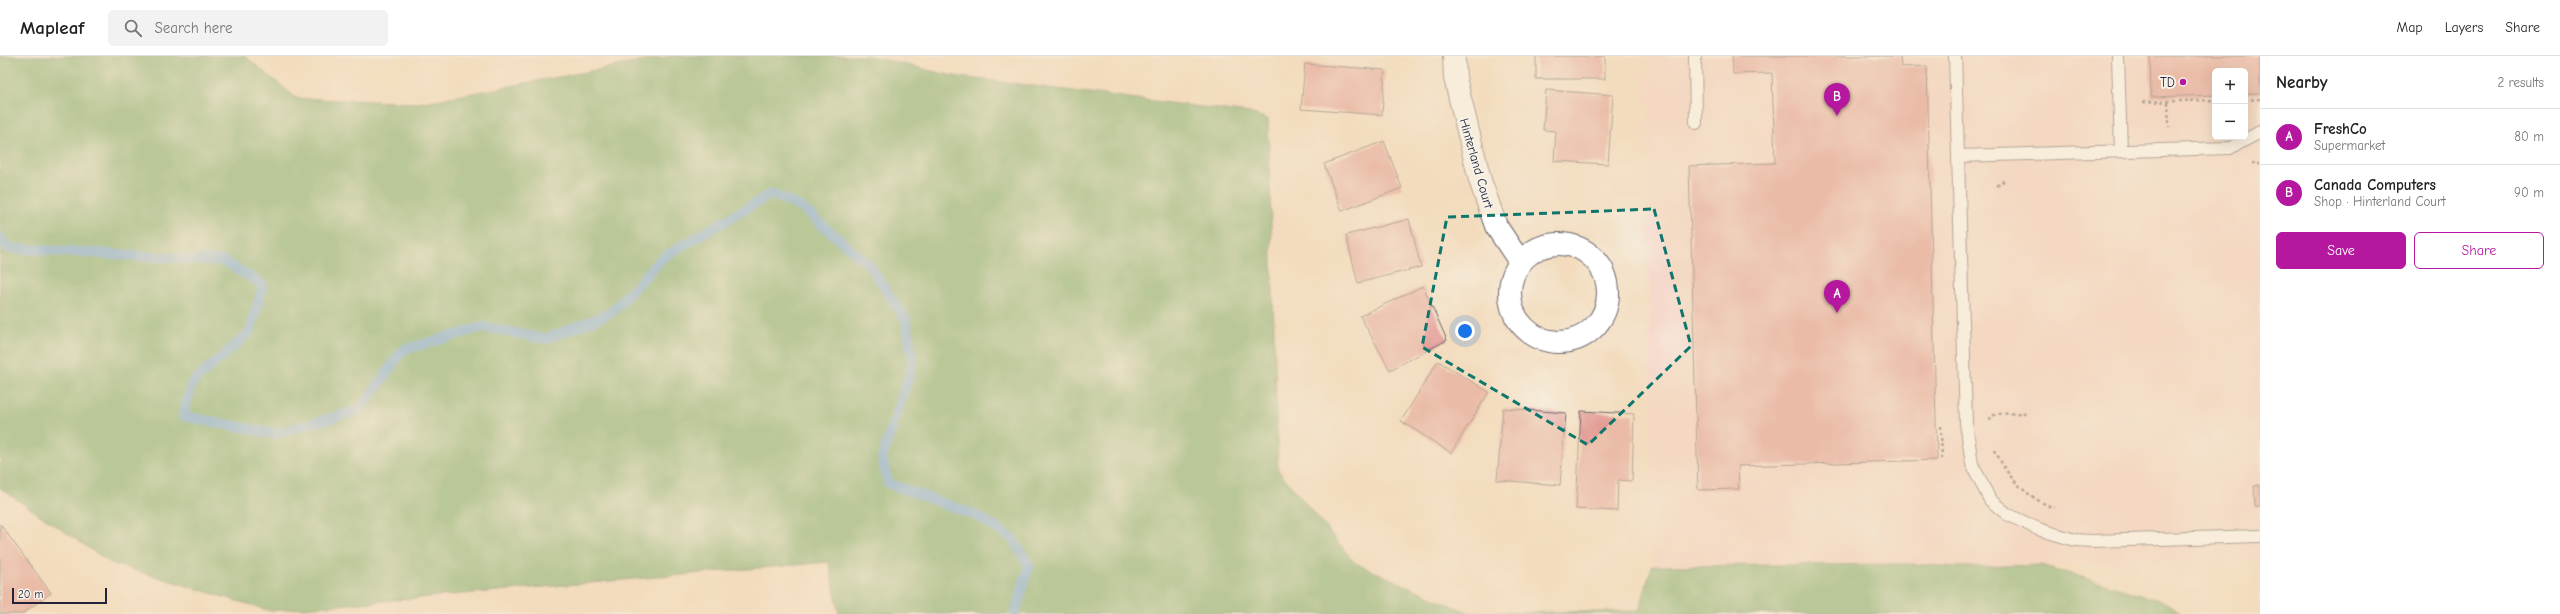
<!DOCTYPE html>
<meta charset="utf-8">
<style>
body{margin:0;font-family:"Comic Neue",sans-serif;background:#f2f2f2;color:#222}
.controls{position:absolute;right:12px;top:12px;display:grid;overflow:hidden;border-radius:6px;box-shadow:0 4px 16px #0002}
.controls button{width:36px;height:36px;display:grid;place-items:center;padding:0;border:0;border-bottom:1px solid #e0e0e0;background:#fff;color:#222;font:20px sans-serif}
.scale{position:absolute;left:12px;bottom:10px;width:95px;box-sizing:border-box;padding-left:4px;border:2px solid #22223b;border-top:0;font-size:11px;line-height:14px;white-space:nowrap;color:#22223b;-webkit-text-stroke:3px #f7f3e8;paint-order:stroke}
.you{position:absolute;left:1465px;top:275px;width:14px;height:14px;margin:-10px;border:3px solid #fff;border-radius:50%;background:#1a73e8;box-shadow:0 0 0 6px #1a73e833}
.badge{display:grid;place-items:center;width:26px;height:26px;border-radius:50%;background:#b5179e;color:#fff;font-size:13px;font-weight:700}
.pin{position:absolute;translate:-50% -33px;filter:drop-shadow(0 1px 2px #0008)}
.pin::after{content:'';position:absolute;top:21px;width:14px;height:12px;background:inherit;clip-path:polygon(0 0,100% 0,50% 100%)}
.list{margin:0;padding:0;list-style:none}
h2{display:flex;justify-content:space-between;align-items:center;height:52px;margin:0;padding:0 16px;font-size:17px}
h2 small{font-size:13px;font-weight:400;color:#767676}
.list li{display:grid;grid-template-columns:26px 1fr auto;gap:12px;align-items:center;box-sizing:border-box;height:56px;padding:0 16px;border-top:1px solid #e0e0e0}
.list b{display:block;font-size:15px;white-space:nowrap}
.list p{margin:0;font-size:13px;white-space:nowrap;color:#767676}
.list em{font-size:13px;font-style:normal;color:#767676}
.actions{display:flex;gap:8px;padding:12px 16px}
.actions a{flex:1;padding:9px 0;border:1px solid #b5179e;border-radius:6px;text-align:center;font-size:14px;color:#b5179e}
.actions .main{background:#b5179e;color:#fff}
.icon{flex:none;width:22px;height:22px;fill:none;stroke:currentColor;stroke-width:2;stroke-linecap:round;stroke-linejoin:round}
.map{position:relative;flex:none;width:2260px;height:558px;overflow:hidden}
header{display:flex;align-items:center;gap:24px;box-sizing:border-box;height:56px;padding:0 20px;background:#fff;border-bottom:1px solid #e0e0e0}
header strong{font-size:19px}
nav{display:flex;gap:22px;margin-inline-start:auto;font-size:14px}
.search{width:280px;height:36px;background:#f2f2f2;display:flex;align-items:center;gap:10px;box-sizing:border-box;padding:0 14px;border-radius:6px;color:#767676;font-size:15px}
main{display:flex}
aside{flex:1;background:#fff}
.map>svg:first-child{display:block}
.built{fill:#f6d2c5;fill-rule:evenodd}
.forest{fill:#76ad6a;stroke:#4c6852}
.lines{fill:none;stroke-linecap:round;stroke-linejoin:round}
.stream{stroke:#67a7da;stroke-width:10}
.building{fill:#e1958f}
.service-casing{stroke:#6b6368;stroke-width:14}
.minor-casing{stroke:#6b6368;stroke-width:24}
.path{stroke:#6b6368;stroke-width:2.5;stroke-dasharray:3 3;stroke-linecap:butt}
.service{stroke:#fff;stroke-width:12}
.minor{stroke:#fff;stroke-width:22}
.marked{fill:none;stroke:#0f766e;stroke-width:3;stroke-dasharray:8 5;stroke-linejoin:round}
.poi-dot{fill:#b5179e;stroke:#f7f3e8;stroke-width:1.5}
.labels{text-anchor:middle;stroke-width:4;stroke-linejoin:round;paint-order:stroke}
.poi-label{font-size:13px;fill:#22223b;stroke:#f7f3e8;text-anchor:end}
.street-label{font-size:13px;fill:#22223b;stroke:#f7f3e8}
</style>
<header>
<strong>Mapleaf</strong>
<div class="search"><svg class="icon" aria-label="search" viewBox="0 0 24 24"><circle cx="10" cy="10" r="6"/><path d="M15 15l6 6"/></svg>Search here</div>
<nav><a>Map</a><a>Layers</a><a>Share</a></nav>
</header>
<main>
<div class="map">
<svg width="2260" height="558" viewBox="0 0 2260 558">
<rect width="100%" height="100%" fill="#f7f3e8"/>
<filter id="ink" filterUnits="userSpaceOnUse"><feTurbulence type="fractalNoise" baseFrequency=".025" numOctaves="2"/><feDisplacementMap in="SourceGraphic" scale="8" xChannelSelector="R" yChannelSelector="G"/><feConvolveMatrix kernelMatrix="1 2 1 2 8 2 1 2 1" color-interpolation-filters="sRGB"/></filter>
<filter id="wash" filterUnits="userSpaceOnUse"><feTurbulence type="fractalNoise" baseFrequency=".012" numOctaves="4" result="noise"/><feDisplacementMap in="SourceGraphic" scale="16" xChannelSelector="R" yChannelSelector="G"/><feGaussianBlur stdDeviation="0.9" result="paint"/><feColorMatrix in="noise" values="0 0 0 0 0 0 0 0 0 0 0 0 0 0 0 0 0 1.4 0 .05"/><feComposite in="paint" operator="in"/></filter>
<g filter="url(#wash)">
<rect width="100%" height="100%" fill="#f3dcbd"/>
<path class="built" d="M1647,0H2260V504L1963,511L1909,508L1652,510ZM2215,15H2245V81H2215Z"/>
<path class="forest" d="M0,0H245L296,42L419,47L671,0H869L953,20L1250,57L1268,63L1278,414L1355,507L1469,557L1639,555L1652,510L1909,508L1963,511L2042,509L2171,548L2181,558H839L829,506L270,555L111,507L0,432Z"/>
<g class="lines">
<path class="stream" d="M0,181L8,192L224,205L263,229L250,276L192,327L183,360L275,378L360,354L403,294L483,271L546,283L611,257L662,202L771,138L801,151L869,209L906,264L913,307L882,402L888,427L977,460L1012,482L1029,509L1015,558"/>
</g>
<g id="blocks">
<g class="building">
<rect x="1536" y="0" width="69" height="23"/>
<path d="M1732,0H1900L1901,11L1927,10L1937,404L1738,410L1739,433L1698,434L1689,110L1775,107L1772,17L1733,18Z"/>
<path d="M2150,0H2260V38H2245V15H2215V39L2151,41Z"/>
<path d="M1305,8L1385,14L1382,59L1301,53Z"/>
<path d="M1546,34L1613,39L1608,108L1554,105L1556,75L1543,74Z"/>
<path d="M1384,85L1402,132L1342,155L1324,108Z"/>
<path d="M1409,163L1421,211L1358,227L1346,179Z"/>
<path d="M1423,230L1447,284L1390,314L1360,260Z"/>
<path d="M1438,305L1489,336L1451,397L1401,365Z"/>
<path d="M1503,352L1566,357L1560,429L1497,424Z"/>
<path d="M1581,355L1634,358L1632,425L1618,424L1617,455L1576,453Z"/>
<path d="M2254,429H2260V451H2255Z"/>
<path d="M0,468L51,537L22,558H0Z"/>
</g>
</g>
</g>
<g filter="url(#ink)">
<use href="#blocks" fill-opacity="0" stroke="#6b6368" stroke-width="1"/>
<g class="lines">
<g class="service-casing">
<g id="service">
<path d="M1695,0L1696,67"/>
<path d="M1955,0L1966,367L1972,408L1990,444L2007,458L2038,473L2075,484L2092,485L2260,480"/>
<path d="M2118,0L2121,95"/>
<path d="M1959,100L2230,92L2260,76"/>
</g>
</g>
<g class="minor-casing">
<g id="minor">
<path d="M1454,0L1455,22L1480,124L1496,170L1520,206"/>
<circle cx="1559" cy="237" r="49"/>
</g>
</g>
<g class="path">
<path d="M2245,44L2260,43"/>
<path d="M2143,46L2215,44"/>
<path d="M2168,46L2169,71"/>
<path d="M2252,107L2260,108"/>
<path d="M1997,130L2006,123"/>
<path d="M1990,364L1991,360L1998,358L2026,357"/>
<path d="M1941,370L1942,403"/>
<path d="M1995,394C2007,421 2026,441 2054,452"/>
</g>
<use href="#service" class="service"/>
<use href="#minor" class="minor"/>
</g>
</g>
<path d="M0 0H2260V558H0ZM1654,153L1691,290L1588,389L1422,291L1447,161Z" fill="#f3dcbd" fill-opacity=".55" fill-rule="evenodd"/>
<path class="marked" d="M1654,153L1691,290L1588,389L1422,291L1447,161Z"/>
<circle class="poi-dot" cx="2183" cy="26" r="4"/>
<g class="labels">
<g class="poi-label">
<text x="2175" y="31">TD</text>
</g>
<g class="street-label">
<text transform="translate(1477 107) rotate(74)" y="5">Hinterland Court</text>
</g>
</g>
</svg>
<div class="controls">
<button>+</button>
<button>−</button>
</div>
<div class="scale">20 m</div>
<div class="you"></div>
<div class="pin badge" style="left:1837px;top:257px">A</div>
<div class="pin badge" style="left:1837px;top:60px">B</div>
</div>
<aside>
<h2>Nearby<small>2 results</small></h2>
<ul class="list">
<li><span class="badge">A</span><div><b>FreshCo</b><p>Supermarket</p></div><em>80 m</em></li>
<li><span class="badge">B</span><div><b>Canada Computers</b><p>Shop · Hinterland Court</p></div><em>90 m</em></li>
</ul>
<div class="actions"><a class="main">Save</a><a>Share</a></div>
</aside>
</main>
